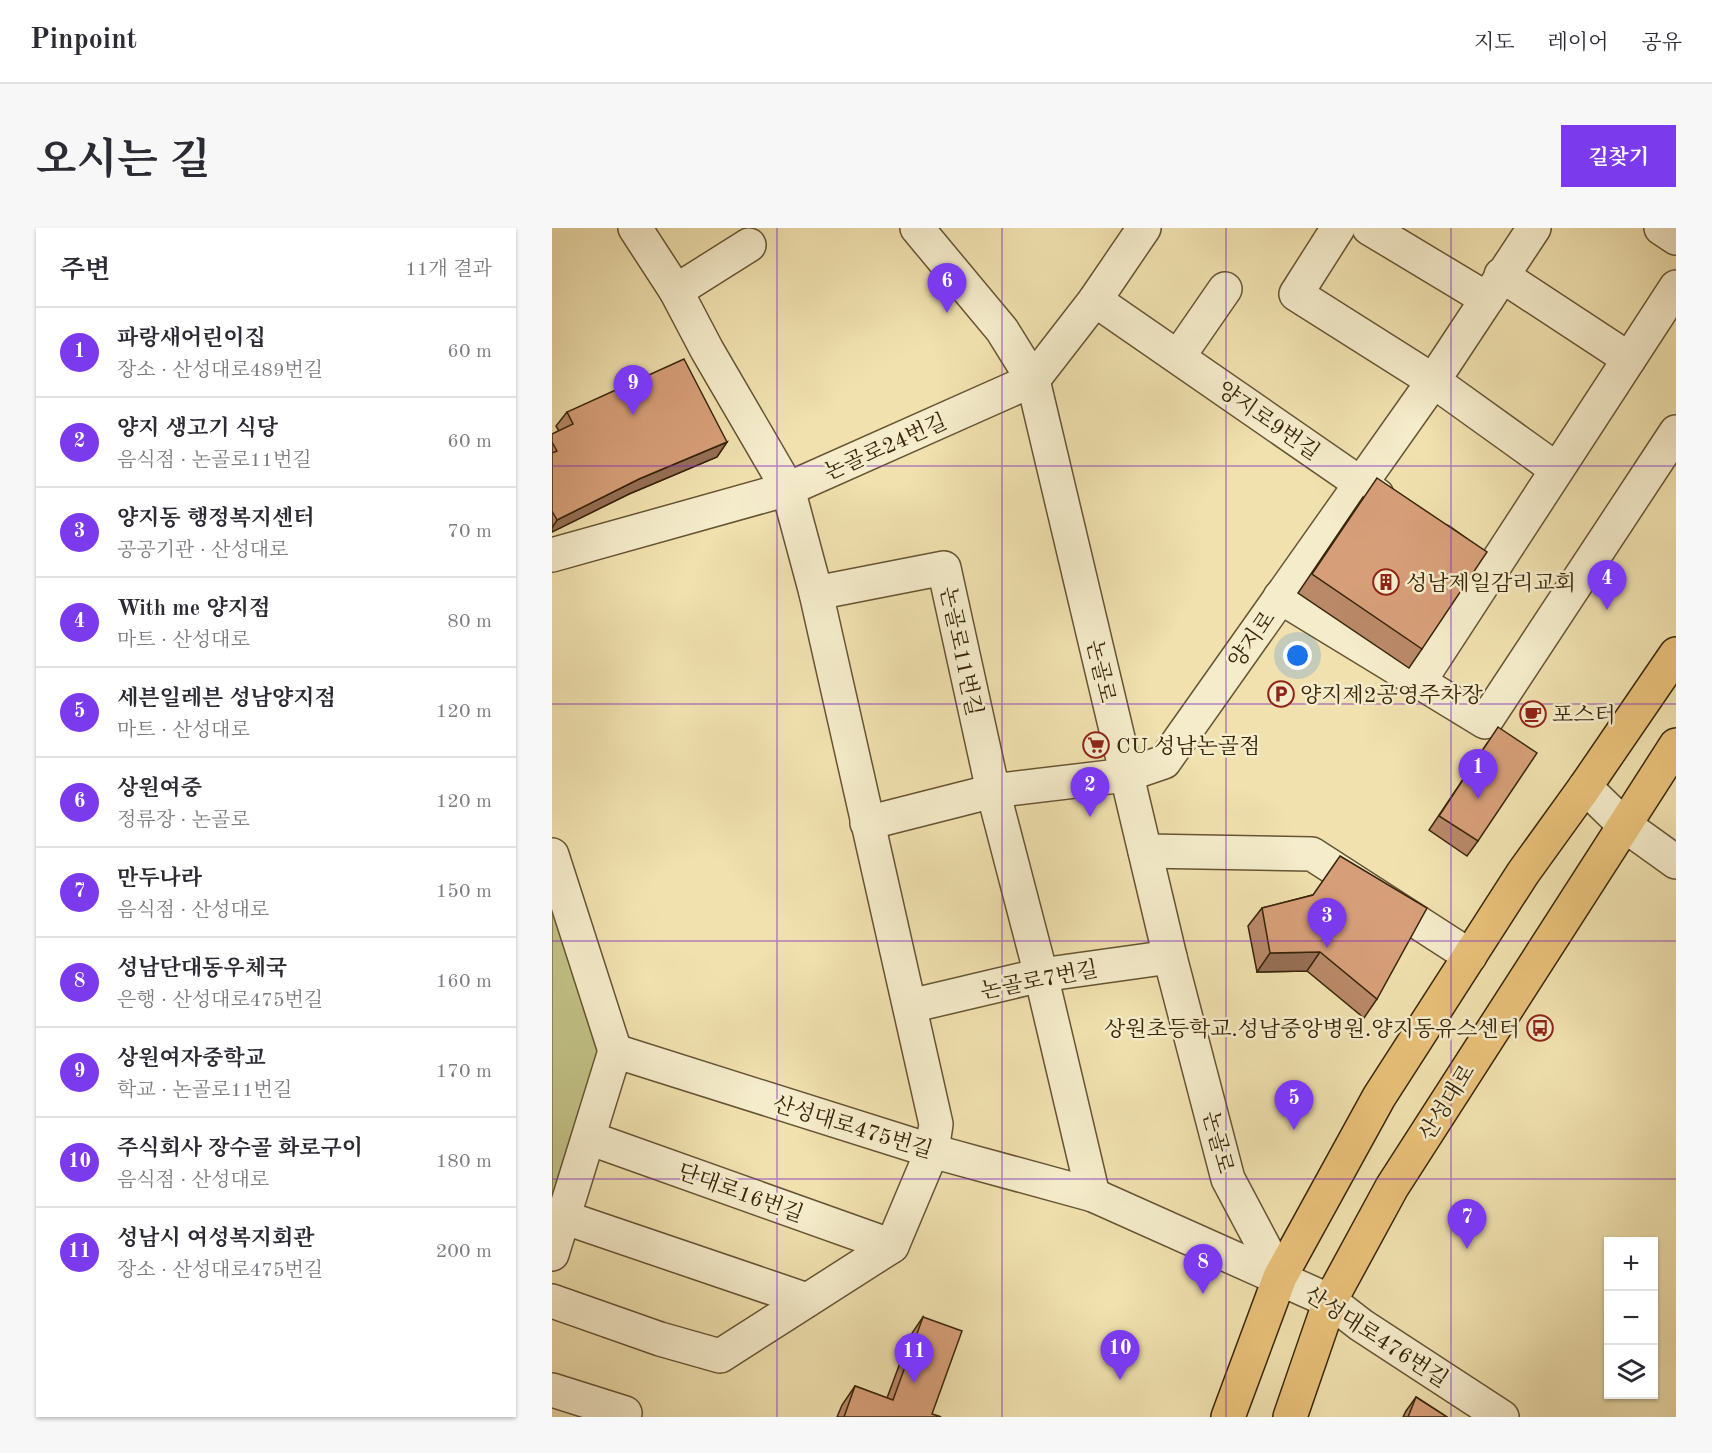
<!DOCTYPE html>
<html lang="ko">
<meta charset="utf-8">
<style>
body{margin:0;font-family:"Old Standard TT","Noto Serif KR",serif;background:#f7f7f7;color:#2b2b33}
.controls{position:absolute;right:18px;bottom:18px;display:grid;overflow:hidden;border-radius:0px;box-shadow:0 2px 4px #0004}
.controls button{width:54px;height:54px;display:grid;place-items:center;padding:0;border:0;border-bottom:2px solid #e1e1e2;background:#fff;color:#2b2b33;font:30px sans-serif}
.you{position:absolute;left:746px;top:428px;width:21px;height:21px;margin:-15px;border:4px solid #fff;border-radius:50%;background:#1a73e8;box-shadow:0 0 0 9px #1a73e833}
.badge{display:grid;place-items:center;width:39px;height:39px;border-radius:50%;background:#7c3aed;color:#fff;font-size:20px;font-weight:700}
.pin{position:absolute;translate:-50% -50px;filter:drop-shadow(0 2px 3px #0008)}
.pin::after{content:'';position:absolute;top:32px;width:21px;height:18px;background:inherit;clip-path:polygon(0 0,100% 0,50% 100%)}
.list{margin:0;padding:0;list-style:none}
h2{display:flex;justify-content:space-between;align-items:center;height:78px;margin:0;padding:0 24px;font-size:26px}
h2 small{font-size:20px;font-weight:400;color:#7c7c81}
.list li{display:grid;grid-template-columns:39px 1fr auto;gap:18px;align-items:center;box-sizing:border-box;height:90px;padding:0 24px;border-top:2px solid #e1e1e2}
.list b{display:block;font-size:22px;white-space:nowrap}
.list p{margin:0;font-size:20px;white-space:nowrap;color:#7c7c81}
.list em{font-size:20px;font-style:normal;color:#7c7c81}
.icon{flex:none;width:33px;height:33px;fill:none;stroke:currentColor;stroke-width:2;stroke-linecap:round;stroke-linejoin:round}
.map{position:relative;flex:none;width:1124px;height:1189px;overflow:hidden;border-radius:0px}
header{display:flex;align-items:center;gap:36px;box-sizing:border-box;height:84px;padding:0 30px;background:#fff;border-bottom:2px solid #e1e1e2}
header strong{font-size:28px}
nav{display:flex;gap:33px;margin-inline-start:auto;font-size:21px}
.intro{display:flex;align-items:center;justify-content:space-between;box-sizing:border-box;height:144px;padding:0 36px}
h1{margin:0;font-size:42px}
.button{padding:15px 27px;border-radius:0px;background:#7c3aed;color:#fff;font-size:21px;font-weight:700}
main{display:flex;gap:36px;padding:0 36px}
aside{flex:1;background:#fff;border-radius:0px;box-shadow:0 2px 4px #0004}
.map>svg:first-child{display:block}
.green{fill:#c1c186;stroke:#7c7348;stroke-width:1.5}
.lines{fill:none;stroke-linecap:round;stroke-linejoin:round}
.minor-casing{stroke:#665433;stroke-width:36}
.major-casing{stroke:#38250a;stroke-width:36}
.minor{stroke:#f5eccb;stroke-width:33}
.major{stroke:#e8c078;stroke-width:33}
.wall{fill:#b98968;stroke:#38250a;stroke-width:1.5}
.shaded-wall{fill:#966f55;stroke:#38250a;stroke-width:1.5}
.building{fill:#d79f79;stroke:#38250a;stroke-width:1.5}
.grid{fill:none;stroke:#7b2cbf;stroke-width:1.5;stroke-opacity:0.55}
.labels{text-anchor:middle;stroke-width:5;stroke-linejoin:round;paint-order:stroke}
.street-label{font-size:22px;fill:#38250a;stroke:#f5eccb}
.poi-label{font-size:22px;fill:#38250a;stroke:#f5eccb;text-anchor:start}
</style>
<header>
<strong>Pinpoint</strong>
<nav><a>지도</a><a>레이어</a><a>공유</a></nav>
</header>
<div class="intro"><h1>오시는 길</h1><a class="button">길찾기</a></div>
<main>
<aside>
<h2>주변<small>11개 결과</small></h2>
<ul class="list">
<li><span class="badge">1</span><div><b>파랑새어린이집</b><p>장소 · 산성대로489번길</p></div><em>60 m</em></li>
<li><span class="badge">2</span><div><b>양지 생고기 식당</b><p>음식점 · 논골로11번길</p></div><em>60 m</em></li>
<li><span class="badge">3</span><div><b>양지동 행정복지센터</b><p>공공기관 · 산성대로</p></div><em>70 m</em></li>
<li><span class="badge">4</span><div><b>With me 양지점</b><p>마트 · 산성대로</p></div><em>80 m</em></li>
<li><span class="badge">5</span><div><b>세븐일레븐 성남양지점</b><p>마트 · 산성대로</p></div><em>120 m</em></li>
<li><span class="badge">6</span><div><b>상원여중</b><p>정류장 · 논골로</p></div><em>120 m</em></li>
<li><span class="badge">7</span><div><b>만두나라</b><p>음식점 · 산성대로</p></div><em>150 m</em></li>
<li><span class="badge">8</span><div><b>성남단대동우체국</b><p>은행 · 산성대로475번길</p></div><em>160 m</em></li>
<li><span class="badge">9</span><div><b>상원여자중학교</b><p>학교 · 논골로11번길</p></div><em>170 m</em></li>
<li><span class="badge">10</span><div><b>주식회사 장수골 화로구이</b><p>음식점 · 산성대로</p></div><em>180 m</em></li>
<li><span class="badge">11</span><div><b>성남시 여성복지회관</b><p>장소 · 산성대로475번길</p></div><em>200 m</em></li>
</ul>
</aside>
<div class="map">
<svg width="1124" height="1189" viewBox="0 0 1124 1189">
<rect width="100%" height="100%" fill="#f0e1af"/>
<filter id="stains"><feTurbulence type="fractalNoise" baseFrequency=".00333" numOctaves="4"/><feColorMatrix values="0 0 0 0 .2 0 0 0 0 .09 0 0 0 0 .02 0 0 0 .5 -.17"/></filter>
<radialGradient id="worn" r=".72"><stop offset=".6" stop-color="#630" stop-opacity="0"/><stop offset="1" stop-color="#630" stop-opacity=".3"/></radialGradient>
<path class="green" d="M0,627L63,823L0,1014Z"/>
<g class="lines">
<g class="minor-casing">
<g id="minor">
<path d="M365,0L450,102L481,152L618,729L676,951L728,1049"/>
<path d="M786,0L744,66L880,152L1004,241"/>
<path d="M817,0L935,71"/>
<path d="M1109,0L1124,10"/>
<path d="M949,47L1077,131"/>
<path d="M124,63L197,17"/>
<path d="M543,72L825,267"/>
<path d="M626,129L673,61"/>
<path d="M889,313L937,348"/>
<path d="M0,327L236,261L481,152L543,72L592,0"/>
<path d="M264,365L392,340L441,563L489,747L541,967"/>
<path d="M728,369L933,494L1124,204"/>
<path d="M867,454L1124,59"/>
<path d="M1033,559L1071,596L1124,634"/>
<path d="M315,595L441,563L574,547L612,534L875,162L982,0"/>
<path d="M593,623L760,626L918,728"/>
<path d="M0,627L63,823"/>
<path d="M358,778L489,747L618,729"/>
<path d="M63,823L380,923L541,967L778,1073L809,1097L950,1189"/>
<path d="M37,910L340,1018"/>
<path d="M11,989L255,1072"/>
<path d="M0,1026L63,823"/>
<path d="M0,1073L108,1111L168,1128L340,1018L380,923L384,896L264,365L236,261L155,122L124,63L83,0"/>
<path d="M0,1162L73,1185"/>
</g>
</g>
<g class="major-casing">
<g id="major">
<path d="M676,1189L728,1049L827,869L971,645L1033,559L1124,426"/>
<path d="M738,1189L778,1073L840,959L1124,517"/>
</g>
</g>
<use href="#minor" class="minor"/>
<use href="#major" class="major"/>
</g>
<g class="wall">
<path d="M15,184L175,214L165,229L77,266L0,304V206L7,203L4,198Z"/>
<path d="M811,269L870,421L857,440L746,365Z"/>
<path d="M936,514L926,613L915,628L877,602Z"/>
<path d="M760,667L825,771L812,790L755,743L705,744L696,698L710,680Z"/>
<path d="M371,1089L380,1186L389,1189H285L290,1177L303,1158L335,1170L358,1108Z"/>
<path d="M864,1169L895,1189H851L854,1183Z"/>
</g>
<g class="shaded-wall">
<path d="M175,214L165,229L77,266L0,304V300L5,292L87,251Z"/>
<path d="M768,724L755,743L705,744L718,725Z"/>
</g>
<g class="building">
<path d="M132,131L175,214L87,251L5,292L0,283V225L5,223L0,214V206L21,196L15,184Z"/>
<path d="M825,250L935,324L870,421L760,346Z"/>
<path d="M946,499L985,525L926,613L887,588Z"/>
<path d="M788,628L875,680L825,771L768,724L718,725L710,680L761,667Z"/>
<path d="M371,1089L410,1103L380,1186L389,1189H292L303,1158L341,1172Z"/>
<path d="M864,1169L895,1189H856Z"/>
</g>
<path class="grid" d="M225,0V1189M450,0V1189M674,0V1189M899,0V1189M0,238H1124M0,476H1124M0,713H1124M0,951H1124"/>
<defs>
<g id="building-ring" transform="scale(1.35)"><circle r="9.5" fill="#f5eccb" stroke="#8f2418" stroke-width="1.5"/><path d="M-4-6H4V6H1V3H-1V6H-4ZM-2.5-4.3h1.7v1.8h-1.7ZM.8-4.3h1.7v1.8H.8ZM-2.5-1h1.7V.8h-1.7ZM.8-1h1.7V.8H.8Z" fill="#8f2418"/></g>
<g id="parking-ring" transform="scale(1.35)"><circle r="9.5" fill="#f5eccb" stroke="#8f2418" stroke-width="1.5"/><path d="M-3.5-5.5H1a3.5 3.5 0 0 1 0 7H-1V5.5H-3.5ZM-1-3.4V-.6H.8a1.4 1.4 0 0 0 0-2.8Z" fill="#8f2418"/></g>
<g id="cafe-ring" transform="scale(1.35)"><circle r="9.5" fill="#f5eccb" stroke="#8f2418" stroke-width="1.5"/><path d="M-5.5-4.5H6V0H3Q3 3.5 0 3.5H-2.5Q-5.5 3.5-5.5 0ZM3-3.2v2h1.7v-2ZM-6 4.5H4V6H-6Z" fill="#8f2418"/></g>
<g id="supermarket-ring" transform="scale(1.35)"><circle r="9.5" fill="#f5eccb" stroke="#8f2418" stroke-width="1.5"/><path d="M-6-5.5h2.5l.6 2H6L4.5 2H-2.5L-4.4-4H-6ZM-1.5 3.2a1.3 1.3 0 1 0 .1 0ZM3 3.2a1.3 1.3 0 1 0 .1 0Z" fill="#8f2418"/></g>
<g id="bus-ring" transform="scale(1.35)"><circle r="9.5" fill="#f5eccb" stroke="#8f2418" stroke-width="1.5"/><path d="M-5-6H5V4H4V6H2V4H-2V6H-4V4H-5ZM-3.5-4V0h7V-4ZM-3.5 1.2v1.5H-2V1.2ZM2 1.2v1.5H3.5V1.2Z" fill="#8f2418"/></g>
</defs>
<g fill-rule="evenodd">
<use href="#building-ring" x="834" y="354"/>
<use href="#parking-ring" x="729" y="466"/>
<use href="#cafe-ring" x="981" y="486"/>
<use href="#supermarket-ring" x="544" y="517"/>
<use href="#bus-ring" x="988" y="800"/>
</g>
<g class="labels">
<g class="street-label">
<text transform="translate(717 192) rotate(35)" y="8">양지로9번길</text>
<text transform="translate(333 218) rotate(-24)" y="8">논골로24번길</text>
<text transform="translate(699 411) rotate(-55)" y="8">양지로</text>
<text transform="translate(410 423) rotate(78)" y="8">논골로11번길</text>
<text transform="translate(550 443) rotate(77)" y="8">논골로</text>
<text transform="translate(487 751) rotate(-11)" y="8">논골로7번길</text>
<text transform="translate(894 874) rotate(-58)" y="8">산성대로</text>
<text transform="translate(301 898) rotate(17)" y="8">산성대로475번길</text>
<text transform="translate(667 914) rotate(75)" y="8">논골로</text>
<text transform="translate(189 964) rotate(20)" y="8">단대로16번길</text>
<text transform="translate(825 1108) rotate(33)" y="8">산성대로476번길</text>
</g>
<g class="poi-label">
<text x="854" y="362">성남제일감리교회</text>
<text x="748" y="474">양지제2공영주차장</text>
<text x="1000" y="494">포스터</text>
<text x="564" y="525">CU 성남논골점</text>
<text x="968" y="808" text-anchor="end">상원초등학교.성남중앙병원.양지동유스센터</text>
</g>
</g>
<rect width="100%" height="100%" filter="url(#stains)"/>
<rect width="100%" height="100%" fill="url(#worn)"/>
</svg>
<div class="controls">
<button>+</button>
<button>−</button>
<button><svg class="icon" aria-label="layers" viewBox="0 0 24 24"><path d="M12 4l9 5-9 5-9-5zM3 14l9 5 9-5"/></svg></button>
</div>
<div class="you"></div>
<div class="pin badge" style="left:926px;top:571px">1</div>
<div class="pin badge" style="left:538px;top:589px">2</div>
<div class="pin badge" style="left:775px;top:720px">3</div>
<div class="pin badge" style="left:1055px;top:382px">4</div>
<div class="pin badge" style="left:742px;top:902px">5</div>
<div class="pin badge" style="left:395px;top:85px">6</div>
<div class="pin badge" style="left:915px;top:1021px">7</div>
<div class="pin badge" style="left:651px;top:1066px">8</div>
<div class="pin badge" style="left:81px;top:187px">9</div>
<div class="pin badge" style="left:568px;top:1152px">10</div>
<div class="pin badge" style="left:362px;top:1155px">11</div>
</div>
</main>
